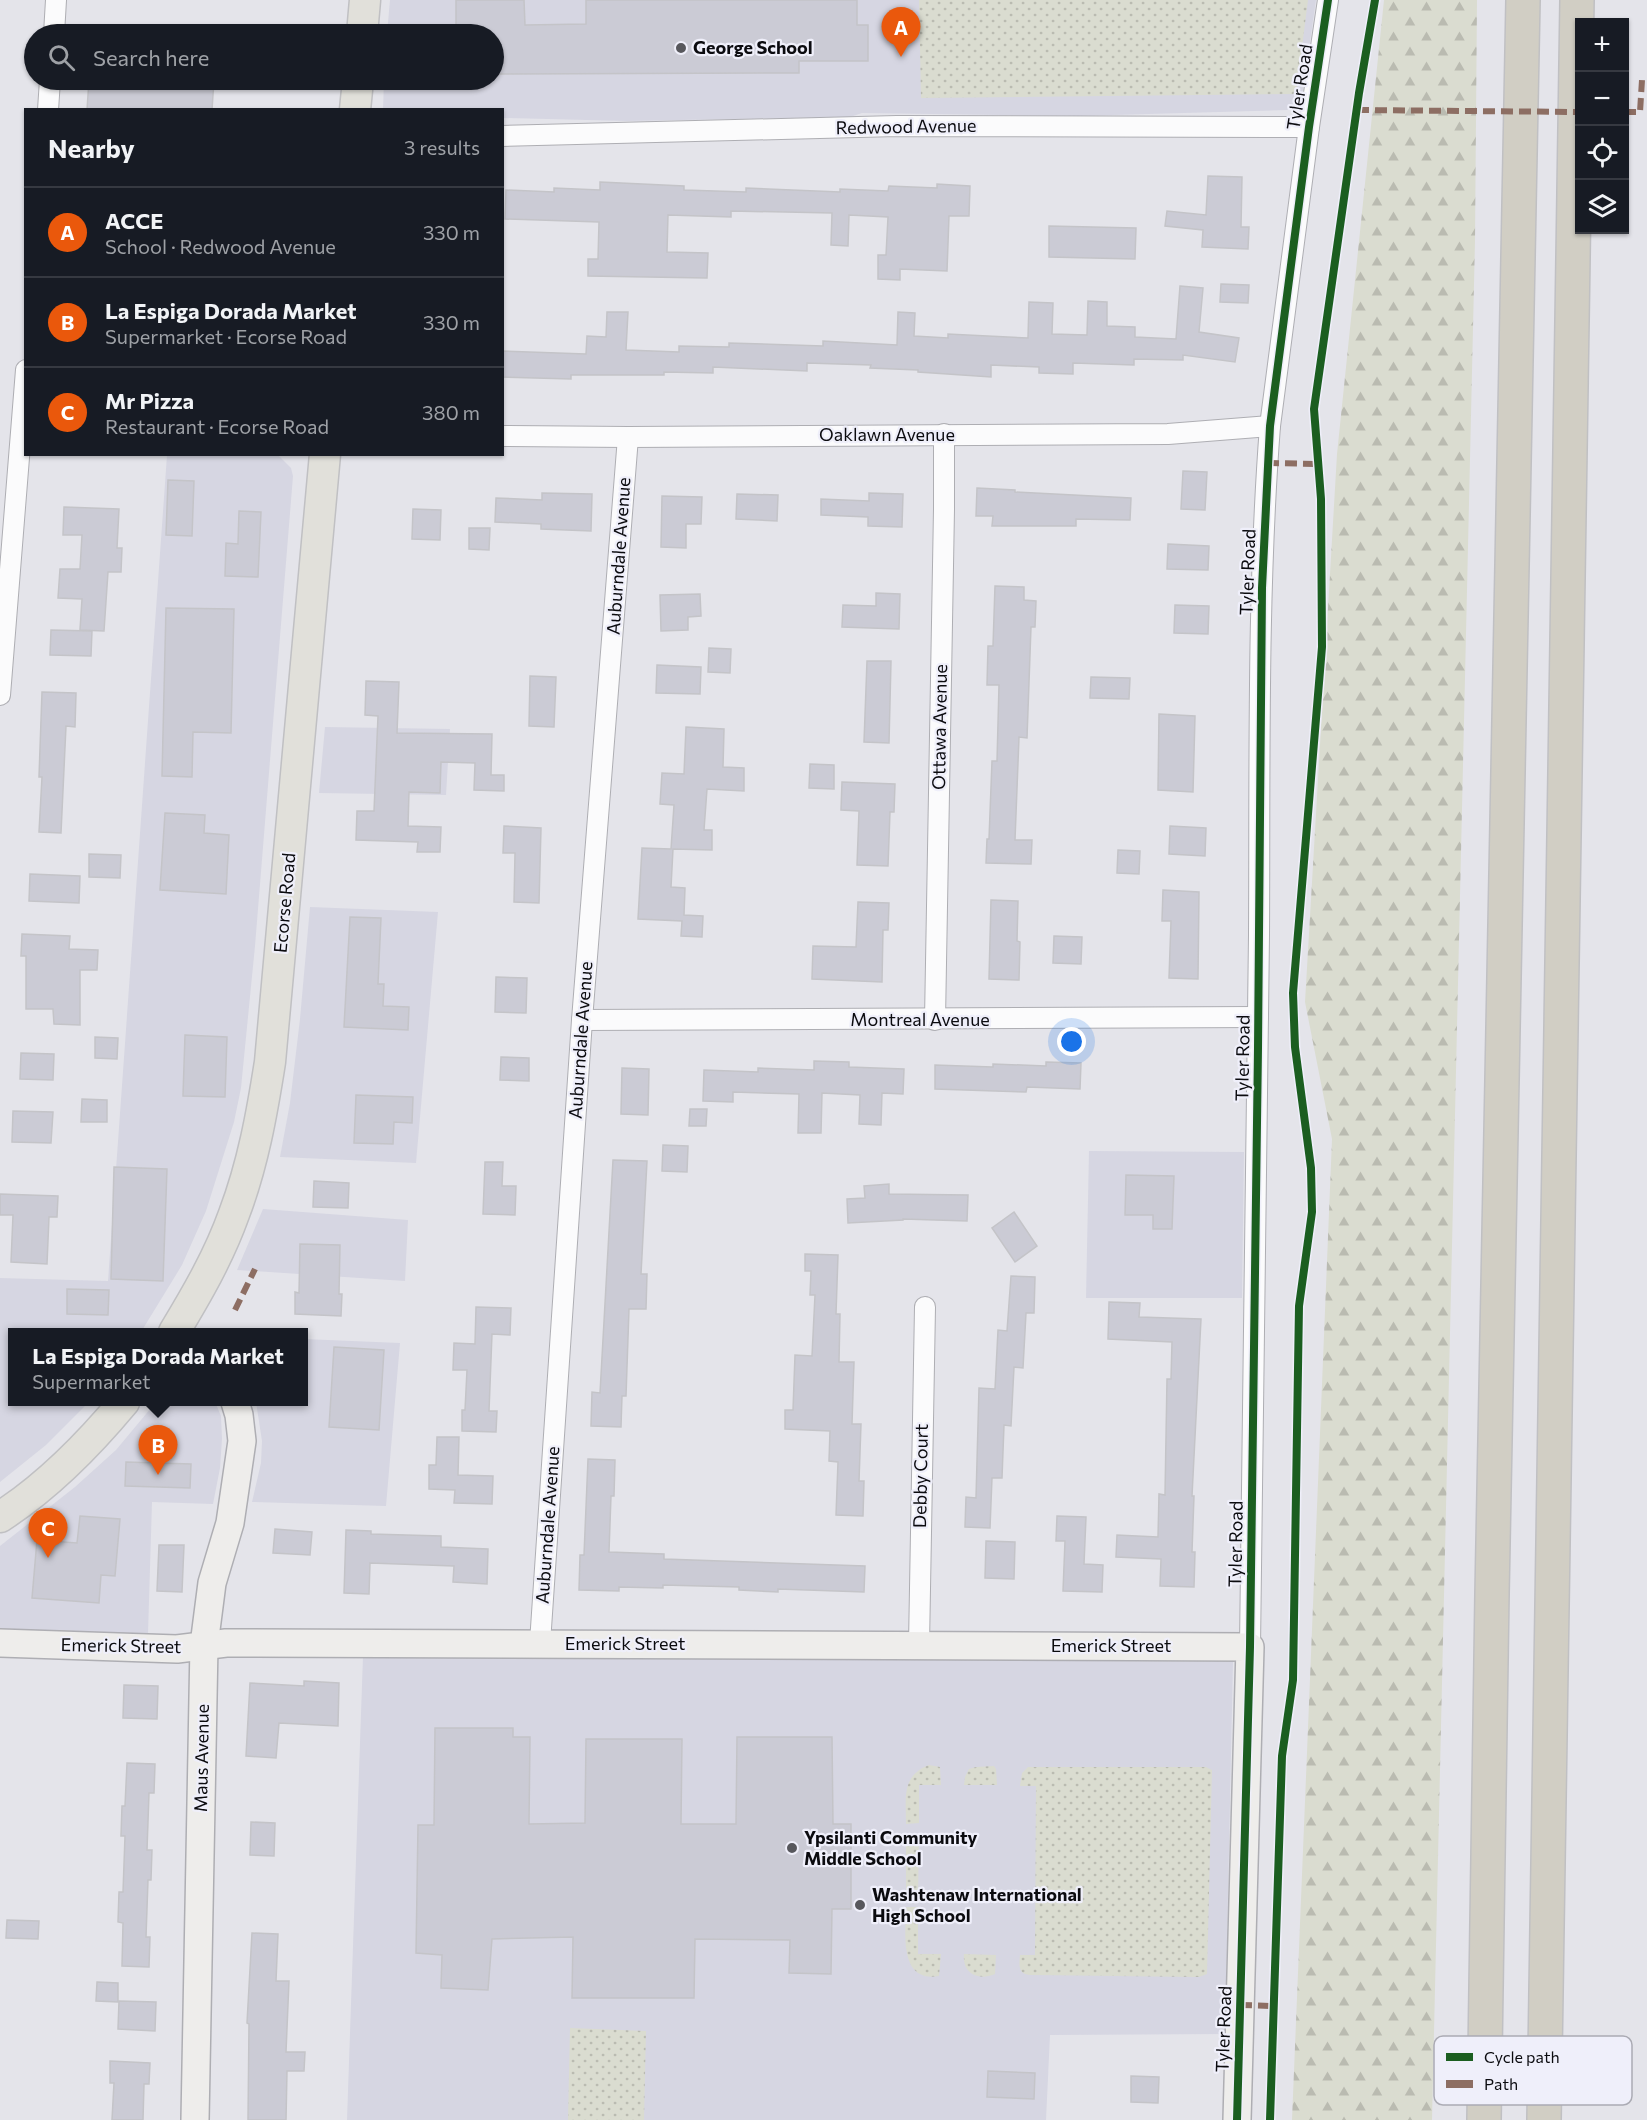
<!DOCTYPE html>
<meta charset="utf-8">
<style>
body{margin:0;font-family:Commissioner,sans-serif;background:#242831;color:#f1f3f6}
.controls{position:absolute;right:18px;top:18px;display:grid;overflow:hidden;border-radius:0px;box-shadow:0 2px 4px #0004}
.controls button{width:54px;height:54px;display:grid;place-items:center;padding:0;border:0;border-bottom:2px solid #363941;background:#171b24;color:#f1f3f6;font:30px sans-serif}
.you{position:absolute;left:1072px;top:1042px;width:21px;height:21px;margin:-15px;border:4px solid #fff;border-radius:50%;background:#1a73e8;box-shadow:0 0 0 9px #1a73e833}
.badge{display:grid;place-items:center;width:39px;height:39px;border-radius:50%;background:#ea580c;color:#fff;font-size:20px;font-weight:700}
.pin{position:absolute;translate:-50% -50px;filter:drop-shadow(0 2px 3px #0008)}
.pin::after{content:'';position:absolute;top:32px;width:21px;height:18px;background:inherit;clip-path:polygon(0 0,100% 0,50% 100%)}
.popup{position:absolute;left:8px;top:1328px;width:300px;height:78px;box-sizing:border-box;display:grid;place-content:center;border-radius:0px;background:#171b24;filter:drop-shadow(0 2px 4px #0005);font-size:20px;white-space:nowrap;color:#9ea1a6}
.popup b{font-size:22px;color:#f1f3f6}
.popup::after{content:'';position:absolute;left:50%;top:100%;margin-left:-12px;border:12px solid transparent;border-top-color:#171b24}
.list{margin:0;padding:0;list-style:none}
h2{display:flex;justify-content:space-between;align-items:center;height:78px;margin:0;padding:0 24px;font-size:26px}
h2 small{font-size:20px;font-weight:400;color:#9ea1a6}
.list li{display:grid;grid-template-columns:39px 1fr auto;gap:18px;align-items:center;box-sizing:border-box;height:90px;padding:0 24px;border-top:2px solid #363941}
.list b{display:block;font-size:22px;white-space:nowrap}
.list p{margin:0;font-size:20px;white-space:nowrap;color:#9ea1a6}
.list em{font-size:20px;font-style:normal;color:#9ea1a6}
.icon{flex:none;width:33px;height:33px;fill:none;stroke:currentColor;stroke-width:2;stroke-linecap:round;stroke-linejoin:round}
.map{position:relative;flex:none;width:1647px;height:2120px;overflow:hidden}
.search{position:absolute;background:#171b24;box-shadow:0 2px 4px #0004;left:24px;top:24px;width:480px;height:66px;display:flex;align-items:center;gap:15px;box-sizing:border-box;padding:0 21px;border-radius:33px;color:#9ea1a6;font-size:22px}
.panel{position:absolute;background:#171b24;box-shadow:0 2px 4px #0004;left:24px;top:108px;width:480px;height:348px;border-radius:0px}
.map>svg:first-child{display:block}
.built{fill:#d6d6e2}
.grass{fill:url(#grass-dots)}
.forest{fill:url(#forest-firs)}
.building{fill:#cbcbd5;stroke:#c4c4c8;stroke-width:1.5}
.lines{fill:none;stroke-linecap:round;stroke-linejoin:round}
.street-casing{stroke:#aeaeb3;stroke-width:22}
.secondary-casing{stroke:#aeaeb3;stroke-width:30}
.primary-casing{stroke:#c0c0c3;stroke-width:33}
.highway-casing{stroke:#c0c0c3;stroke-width:36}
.street{stroke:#fbfbfc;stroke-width:20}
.secondary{stroke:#eeedeb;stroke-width:27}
.primary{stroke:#e1e0da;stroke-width:30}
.highway{stroke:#d1cec4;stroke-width:33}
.quiet{stroke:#8d6e63;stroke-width:6;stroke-dasharray:12 6;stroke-linecap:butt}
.cycleway-casing{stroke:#efeffa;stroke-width:11}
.cycleway{stroke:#1b5e20;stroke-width:8}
.poi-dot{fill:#57575c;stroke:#efeffa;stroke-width:2}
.labels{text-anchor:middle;stroke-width:4.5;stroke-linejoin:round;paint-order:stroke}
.poi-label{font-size:18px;font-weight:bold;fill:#0b0b0f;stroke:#efeffa;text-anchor:start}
.street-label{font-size:18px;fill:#0b0b0f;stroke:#efeffa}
.key{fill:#efeffa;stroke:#ababb4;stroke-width:1.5}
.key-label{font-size:16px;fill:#0b0b0f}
</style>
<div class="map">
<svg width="1647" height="2120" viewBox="0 0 1647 2120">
<defs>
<pattern id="grass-dots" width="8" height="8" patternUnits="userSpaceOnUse" patternTransform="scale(1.5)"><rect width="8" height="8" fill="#dadcd0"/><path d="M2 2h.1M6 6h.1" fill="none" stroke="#babbb1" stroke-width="1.8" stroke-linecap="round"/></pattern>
<pattern id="forest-firs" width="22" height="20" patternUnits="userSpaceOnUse" patternTransform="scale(1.5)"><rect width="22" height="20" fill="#dadcd0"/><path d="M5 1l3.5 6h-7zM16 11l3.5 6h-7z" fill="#babbb1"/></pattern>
</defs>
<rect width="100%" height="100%" fill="#e4e4ea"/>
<g class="built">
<path d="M390,0H1316L1302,97L1287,110L1078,116L862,113L850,117L627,121L503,118L502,110H383L384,80H494V34H387Z"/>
<path d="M167,455H278L291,468L293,476L255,946L241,1088L234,1122L206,1211L182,1265L141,1332H12V1402H89L46,1445L0,1482V1278L108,1281Z"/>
<path d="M325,727L450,729L446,795L319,793Z"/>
<path d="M310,907L438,912L416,1163L280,1157L290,1103L300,1019Z"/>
<path d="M1089,1151L1244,1152L1242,1298H1086Z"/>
<path d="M263,1209L408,1220L405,1281L237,1270Z"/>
<path d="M304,1339L400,1343L386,1506L252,1502L261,1463L262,1441L256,1402H304Z"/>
<path d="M156,1402H215L221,1416L222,1439L220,1468L213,1504L152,1502L148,1634L0,1632V1546L75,1487L116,1450Z"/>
<path d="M363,1656L1233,1662L1225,2034L1050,2035L1046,2120H347Z"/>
</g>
<g class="grass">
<path d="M919,0H1308L1296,94L921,98Z"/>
<path d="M929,1765L940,1767L941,1785H919V1823L906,1824C906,1798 901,1776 929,1765Z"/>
<path d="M994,1766L996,1769L997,1785H964L965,1777L969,1769L976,1767Z"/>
<path d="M1028,1767H1206L1212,1770L1207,1974L1199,1977L1030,1975C1018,1974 1019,1965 1020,1955H1035L1036,1786H1020L1022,1773Z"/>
<path d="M906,1834H919L918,1896H906Z"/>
<path d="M906,1907H918V1954H941L939,1976C898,1983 906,1932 906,1907Z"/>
<path d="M964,1954L996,1955L995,1974C979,1981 962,1974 964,1954Z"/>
<path d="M570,2028L646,2031L644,2120H568Z"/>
</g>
<path class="forest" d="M1384,0H1477L1475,241L1432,2120H1292L1332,1139L1305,1002L1337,454Z"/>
<g class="building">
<path d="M456,0H524L525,25L586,24V0H857V25H868V61H799V73L494,74V34H456Z"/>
<path d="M89,80H214L212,110H87Z"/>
<path d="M1208,176L1242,177L1241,227H1249L1248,249L1202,247L1203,230L1165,226L1167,211L1206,215Z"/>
<path d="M600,182L684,186V190L746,192V188L840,192V189L888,191L889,186L937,188V184L970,186L969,216H949L947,271L900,269V280L878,279V255H886L888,217L849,215L848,246L831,245L832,213L731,211V217L668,215L667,252L708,253L707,278L588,276V259H598L599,222L505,219L506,190L554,192V188L600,190Z"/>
<path d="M1049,226L1136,228L1135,259L1049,257Z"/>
<path d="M1221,284L1249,285L1248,303L1220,302Z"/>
<path d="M1180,286L1203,288L1199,332L1239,338L1235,362L1183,355V360L1134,359V365L1073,363V374L1039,373V367L991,365V377L918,372V370L870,368L871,365L807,363V371L713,367V373L664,372V375H571V379L502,377V351L586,354L587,336L606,337L607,312H628L626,350L679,352V346L729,347V343L823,346V341L897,345L898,312L915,313L914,336L948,338V334L1028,338L1029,302L1053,303L1052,334L1087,335L1088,301L1107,302V326L1135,327V337L1176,339Z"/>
<path d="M1183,471L1207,472L1205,510L1181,509Z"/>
<path d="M168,480L194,481L192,536L166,535Z"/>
<path d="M977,488L1015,490V492L1131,498L1130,520L1076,519V526H992L993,516H976Z"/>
<path d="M542,493L592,494L591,531L541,529V524L495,522L496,498L542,500Z"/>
<path d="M869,493L903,494L902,527L868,526V517L821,515V499L869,501Z"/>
<path d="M737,494L778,495L777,521L736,519Z"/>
<path d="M662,496L702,497L701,524H686V548L661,547Z"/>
<path d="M64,507L119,509L117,548H122L121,572H108L104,631L80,630L82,599L58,598L60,569H80L82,535H63Z"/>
<path d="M413,509L441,510L440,540L412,539Z"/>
<path d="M239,511L261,512L258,577L225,576L226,543L238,544Z"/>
<path d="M469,528H490L489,550L469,549Z"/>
<path d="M1168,544L1209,546L1208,570L1167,569Z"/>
<path d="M995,586L1024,587V600L1036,601L1035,627H1031L1027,738L1019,737L1015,840H1032L1031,864L986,863L987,839H989L992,761H997L999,685H987L988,646H993Z"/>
<path d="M876,593L900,594L899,629L842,627L843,605L876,606Z"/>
<path d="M700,594L701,616L688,617V630L661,631L660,595Z"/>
<path d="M1175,605L1209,606L1208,634L1174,633Z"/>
<path d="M166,608L234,609L231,733L193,732L192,777L162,776Z"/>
<path d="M51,630L92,631L91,656L50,655Z"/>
<path d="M709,648L731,649L730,673L708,672Z"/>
<path d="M867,661H891L889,743L864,742Z"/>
<path d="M657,665L701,667L700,694L656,693Z"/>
<path d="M530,676L556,677L554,727L529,726Z"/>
<path d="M1091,677L1130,678L1129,699L1090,698Z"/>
<path d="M366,681L399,682L397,733L492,734L491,775H504V791L474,790L475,763L441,762L440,793L409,792L408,826L441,827L440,852H417L418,842L356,840L357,811H374L378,716L365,715Z"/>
<path d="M42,692L76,693L75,727L66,726L61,833L39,832L42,777H39Z"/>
<path d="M1159,714L1195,716L1193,792L1158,790Z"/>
<path d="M686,727L724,729L723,767L744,768V791L707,789L704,830H712V850L673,849L671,887L685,888L684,915L703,916L702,937L681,936L682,921L638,919L642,848L671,849L674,805L660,804L662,773L684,774Z"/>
<path d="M810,764L834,765V789L809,788Z"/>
<path d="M842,782L895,784L894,812H890L888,866L857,865L859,811L841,810Z"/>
<path d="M165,813L205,815L204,833L229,835L226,894L160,890Z"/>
<path d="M504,826L541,828L539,903L514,902L515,853H503Z"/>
<path d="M1170,826L1206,828L1205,856L1169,854Z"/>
<path d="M1118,850L1140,851L1139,874L1117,873Z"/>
<path d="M89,854L121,855L120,878L89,877Z"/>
<path d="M30,874L80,876L79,903L29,901Z"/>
<path d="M1163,890L1199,892L1198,979L1169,978L1171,921H1162Z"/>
<path d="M991,900L1018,901L1017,941L1020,942L1019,980L989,979Z"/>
<path d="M858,902L889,903L888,930H883L882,982L812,979L813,946L856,947Z"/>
<path d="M350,917L381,918L378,984H384L383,1006L409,1007L408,1030L344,1027Z"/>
<path d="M22,934L70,936L69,949L98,950L97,970H80V1025L54,1024L53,1009H26V956H21Z"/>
<path d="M1054,936L1082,937L1081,964L1053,963Z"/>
<path d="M496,977L527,978L526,1013L495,1012Z"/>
<path d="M185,1035L227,1037L225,1097L183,1096Z"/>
<path d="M95,1037L118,1038L117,1059L95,1058Z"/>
<path d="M21,1053L54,1054L53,1080L20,1079Z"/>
<path d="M501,1057L529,1058V1081L500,1080Z"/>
<path d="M814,1061L849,1062V1067L904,1069L903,1094L882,1093L881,1125L859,1124L860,1095L822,1093L821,1133H798L799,1094L733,1092V1102L703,1101L704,1070L758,1072V1068L814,1070Z"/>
<path d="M1046,1062L1081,1063L1080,1089L1027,1087L1026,1092L935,1089V1065L993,1067V1064L1046,1066Z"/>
<path d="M622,1068L649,1069L648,1115L621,1114Z"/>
<path d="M356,1095L413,1097L412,1123L394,1122L393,1144L354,1143Z"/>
<path d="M82,1099L107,1100V1122H81Z"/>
<path d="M690,1109H707L706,1126H689Z"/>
<path d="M13,1111L53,1112L51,1143L12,1142Z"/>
<path d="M663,1145L688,1146L687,1172L662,1171Z"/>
<path d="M613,1160L647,1161L641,1274H647L646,1309H629L626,1396H622L621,1427L591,1426L592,1392L600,1393Z"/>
<path d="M485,1162H503L502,1186H516L515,1215L483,1214Z"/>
<path d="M114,1167L167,1169L163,1281L111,1279Z"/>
<path d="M1126,1175L1174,1176L1172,1229H1153V1215H1125Z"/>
<path d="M314,1181L349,1183L348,1208L313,1207Z"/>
<path d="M889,1184V1194L968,1195L967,1221L903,1219V1220L848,1223L847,1199L865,1198L864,1186Z"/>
<path d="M0,1194L58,1196L57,1217H49L47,1264L11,1262L13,1215H0Z"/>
<path d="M1014,1212L1037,1246L1015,1262L992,1228Z"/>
<path d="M300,1244L340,1245L339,1294H342L341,1316L295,1314V1292L299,1293Z"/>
<path d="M805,1254L838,1255L836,1314H840L839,1362H854L852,1424H861L859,1481H864L863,1516L836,1515L838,1462L829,1461L830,1431L785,1429V1410H793L795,1355L812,1356L815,1295H810L811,1271H805Z"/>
<path d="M1011,1276L1035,1277L1034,1313H1026L1023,1368L1014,1367L1011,1426L1004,1425L1002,1478H992L990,1528L965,1527L966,1497L976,1498L979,1388L995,1389L998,1330L1007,1331Z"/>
<path d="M67,1289L109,1290L108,1315L67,1314Z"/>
<path d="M1109,1302L1140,1303L1139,1317L1201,1319L1192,1496H1194L1192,1552H1195L1194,1587L1160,1586L1161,1559L1116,1557L1117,1535L1158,1537L1159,1494L1165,1495L1167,1379H1171L1172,1342L1108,1339Z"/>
<path d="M476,1307L511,1308L510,1335L492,1334L489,1411H497L496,1432L462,1431V1410H465L467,1370H453L454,1343L475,1344Z"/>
<path d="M334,1347L384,1350L379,1430L329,1427Z"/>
<path d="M437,1437H459L458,1475L493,1476L492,1504L454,1503L455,1490L429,1489V1465H436Z"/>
<path d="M588,1459L615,1460L614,1496H611L609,1552L664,1554V1559L865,1566L864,1592L778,1589V1592L739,1590V1587L663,1585V1588L619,1587V1591L579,1590L580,1555H584Z"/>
<path d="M126,1462L191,1464L190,1488L125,1486Z"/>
<path d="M80,1516L120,1519L115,1576L101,1575L99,1603L32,1598L37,1540L77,1543Z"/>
<path d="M1057,1516L1086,1517L1084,1564L1103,1565L1102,1592L1063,1591L1065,1541H1056Z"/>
<path d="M275,1529L312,1532L310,1555L273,1553Z"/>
<path d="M346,1530L371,1531V1534L441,1536V1547L488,1549L487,1584L453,1582L454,1566L370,1563L369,1594L344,1593Z"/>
<path d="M986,1541L1015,1542L1014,1579L985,1578Z"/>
<path d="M159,1545H184L182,1592L157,1591Z"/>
<path d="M304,1681L339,1683L338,1726L279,1723L276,1758L246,1756L250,1683L304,1686Z"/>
<path d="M124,1685L158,1686L157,1719L123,1718Z"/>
<path d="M435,1728H513V1737H530L529,1824L585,1823L586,1739H682L681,1824H736L737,1737H832L833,1824H851V1909H832L831,1974L789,1973L790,1940L695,1939L694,1998H572L573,1937L492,1939L488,1990L441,1988L442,1955L416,1953L418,1825H434Z"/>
<path d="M127,1763L155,1764L154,1793H149L147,1850H152L151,1880H148L146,1937H150L149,1967L122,1966L123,1923L118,1922L119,1892H123L125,1836H121L122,1806H125Z"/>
<path d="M251,1822L275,1823L274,1856L250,1855Z"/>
<path d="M7,1920L39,1921L38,1939L6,1938Z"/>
<path d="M252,1933L278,1934L276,1981H289L286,2052H305L304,2071H287L286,2120H248L249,2024L247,2023Z"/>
<path d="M97,1982L118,1983V2002L96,2001Z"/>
<path d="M119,2001L156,2002L155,2031L118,2029Z"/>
<path d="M110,2061L150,2063L149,2084H144L143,2120H112L114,2083H110Z"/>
<path d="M988,2071L1035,2073L1034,2099L987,2097Z"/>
<path d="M1131,2076L1159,2077L1158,2103L1131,2102Z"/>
</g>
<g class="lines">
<g class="street-casing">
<g id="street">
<path d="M54,34L56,0"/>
<path d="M48,110L50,80"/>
<path d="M502,136L897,126L1309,127"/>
<path d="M502,436L628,437L1168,434L1270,426"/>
<path d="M0,695L26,370"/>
<path d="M582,1020L1258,1017"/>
<path d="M935,1020L944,509V434"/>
<path d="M540,1643L582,1020L628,437"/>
<path d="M919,1645L925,1307"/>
<path d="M1250,1647C1253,1410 1257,1173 1259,935C1260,766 1257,595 1270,426L1309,127L1328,0"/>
</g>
</g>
<g class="secondary-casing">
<g id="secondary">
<path d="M0,1643L177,1649L226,1643L1250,1647L1237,2120"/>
<path d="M195,2120L204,1645L212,1583L230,1523L242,1441L239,1415L235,1402"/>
</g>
</g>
<g class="primary-casing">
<g id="primary">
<path d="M362,34L365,0"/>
<path d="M355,110L358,80"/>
<path d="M174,1332C197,1294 219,1256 234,1214C253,1164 262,1113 270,1062L325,454"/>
<path d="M0,1517C47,1487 89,1444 124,1402"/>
</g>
</g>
<g class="highway-casing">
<g id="highway">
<path d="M1484,2120L1492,1594L1523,0"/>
<path d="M1544,2120L1577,0"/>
</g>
</g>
<use href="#street" class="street"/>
<use href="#secondary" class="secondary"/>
<use href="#primary" class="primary"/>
<use href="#highway" class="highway"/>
<g class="quiet">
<path d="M1357,110L1580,112"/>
<path d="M1624,112H1640L1642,80L1647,79"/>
<path d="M1267,463L1317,464"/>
<path d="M235,1310L255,1269"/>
<path d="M1240,2005L1274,2006"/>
</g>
<g class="cycleway-casing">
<g id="cycleway">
<path d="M1237,2120L1250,1647L1258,1048L1262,588L1270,426L1309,127L1328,0"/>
<path d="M1270,2120L1282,1756L1293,1680L1299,1306L1312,1212L1311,1168L1295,1047L1293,993L1322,647L1321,499L1314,409L1359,93L1375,0"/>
</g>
</g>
<use href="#cycleway" class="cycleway"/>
</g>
<g class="poi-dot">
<circle cx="681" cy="48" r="6"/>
<circle cx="792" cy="1848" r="6"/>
<circle cx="860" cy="1905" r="6"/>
</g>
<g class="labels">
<g class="poi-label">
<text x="693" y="54">George School</text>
<text x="804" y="1844">Ypsilanti Community<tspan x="804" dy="21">Middle School</tspan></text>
<text x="872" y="1901">Washtenaw International<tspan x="872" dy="21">High School</tspan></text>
</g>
<g class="street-label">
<text transform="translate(1300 87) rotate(-81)" y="6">Tyler Road</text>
<text transform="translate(906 127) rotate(-1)" y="6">Redwood Avenue</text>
<text x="887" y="441">Oaklawn Avenue</text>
<text transform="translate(619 556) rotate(-86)" y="6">Auburndale Avenue</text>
<text transform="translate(1248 572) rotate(-88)" y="6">Tyler Road</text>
<text transform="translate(940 727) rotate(-89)" y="6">Ottawa Avenue</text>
<text transform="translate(285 903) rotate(-85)" y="6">Ecorse Road</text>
<text x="920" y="1026">Montreal Avenue</text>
<text transform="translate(581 1040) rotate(-86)" y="6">Auburndale Avenue</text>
<text transform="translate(1243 1058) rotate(-89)" y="6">Tyler Road</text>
<text transform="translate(921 1476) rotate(-89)" y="6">Debby Court</text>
<text transform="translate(548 1525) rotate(-86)" y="6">Auburndale Avenue</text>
<text transform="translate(1236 1544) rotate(-89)" y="6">Tyler Road</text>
<text x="625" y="1650">Emerick Street</text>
<text transform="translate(121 1646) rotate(1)" y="6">Emerick Street</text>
<text x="1111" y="1652">Emerick Street</text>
<text transform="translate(202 1758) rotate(-89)" y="6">Maus Avenue</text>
<text transform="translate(1224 2029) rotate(-88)" y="6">Tyler Road</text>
</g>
</g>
<rect x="1434" y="2036" width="198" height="69" rx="9" class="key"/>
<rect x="1446" y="2053" width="27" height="8" fill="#1b5e20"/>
<rect x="1446" y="2080" width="27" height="8" fill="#8d6e63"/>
<g class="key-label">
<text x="1484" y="2063">Cycle path</text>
<text x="1484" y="2090">Path</text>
</g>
</svg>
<div class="controls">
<button>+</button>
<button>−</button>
<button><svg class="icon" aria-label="locate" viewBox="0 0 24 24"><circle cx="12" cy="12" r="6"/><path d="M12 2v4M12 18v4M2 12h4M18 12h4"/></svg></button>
<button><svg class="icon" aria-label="layers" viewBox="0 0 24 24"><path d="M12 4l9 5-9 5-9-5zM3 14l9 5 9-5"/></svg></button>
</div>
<div class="you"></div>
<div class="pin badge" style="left:901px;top:57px">A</div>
<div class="pin badge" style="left:158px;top:1475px">B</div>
<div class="popup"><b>La Espiga Dorada Market</b>Supermarket</div>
<div class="pin badge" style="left:48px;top:1558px">C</div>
<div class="search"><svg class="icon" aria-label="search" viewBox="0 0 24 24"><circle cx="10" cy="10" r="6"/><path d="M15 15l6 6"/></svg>Search here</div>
<section class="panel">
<h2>Nearby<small>3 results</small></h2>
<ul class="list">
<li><span class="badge">A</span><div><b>ACCE</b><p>School · Redwood Avenue</p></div><em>330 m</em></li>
<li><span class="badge">B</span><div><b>La Espiga Dorada Market</b><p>Supermarket · Ecorse Road</p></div><em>330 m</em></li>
<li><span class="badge">C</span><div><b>Mr Pizza</b><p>Restaurant · Ecorse Road</p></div><em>380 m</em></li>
</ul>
</section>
</div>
